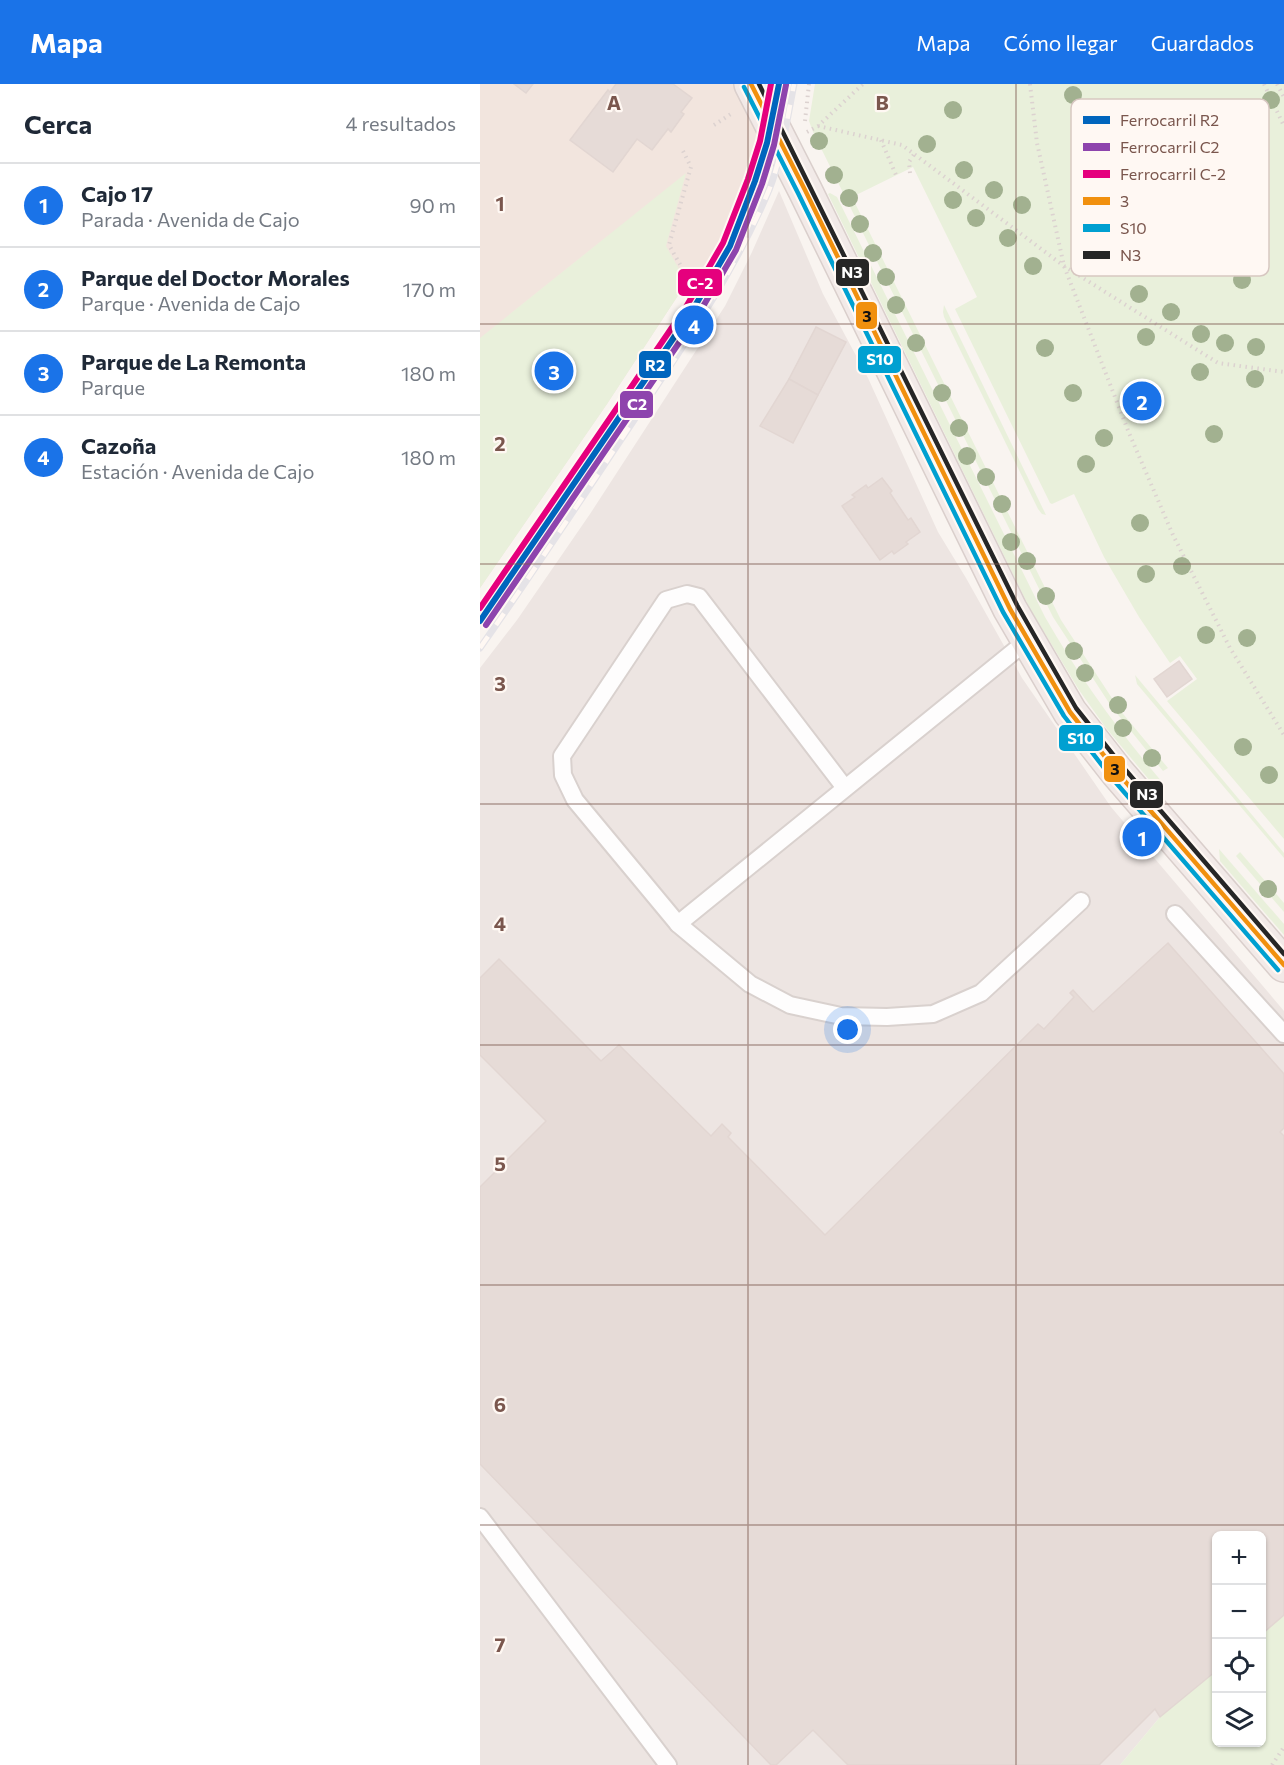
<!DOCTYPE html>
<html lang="es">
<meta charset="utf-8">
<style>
body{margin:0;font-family:Commissioner,sans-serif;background:#f6f6f7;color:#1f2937}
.controls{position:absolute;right:18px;bottom:18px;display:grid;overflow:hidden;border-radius:9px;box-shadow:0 2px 4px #0004}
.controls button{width:54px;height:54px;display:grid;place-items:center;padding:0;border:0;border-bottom:2px solid #e0e1e3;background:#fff;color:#1f2937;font:30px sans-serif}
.you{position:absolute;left:368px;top:946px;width:21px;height:21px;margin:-15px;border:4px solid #fff;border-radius:50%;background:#1a73e8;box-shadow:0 0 0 9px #1a73e833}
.badge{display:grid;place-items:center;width:39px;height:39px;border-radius:50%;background:#1a73e8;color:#fff;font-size:20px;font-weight:700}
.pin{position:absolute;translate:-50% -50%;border:3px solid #fff;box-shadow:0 2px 6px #0006}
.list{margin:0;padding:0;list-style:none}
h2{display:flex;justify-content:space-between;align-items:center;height:78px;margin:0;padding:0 24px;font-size:26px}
h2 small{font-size:20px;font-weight:400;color:#747a83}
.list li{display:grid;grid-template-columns:39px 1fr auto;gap:18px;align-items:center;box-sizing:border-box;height:84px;padding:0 24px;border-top:2px solid #e0e1e3}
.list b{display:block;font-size:22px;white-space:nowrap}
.list p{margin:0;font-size:20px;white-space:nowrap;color:#747a83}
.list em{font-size:20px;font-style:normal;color:#747a83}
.icon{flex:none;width:33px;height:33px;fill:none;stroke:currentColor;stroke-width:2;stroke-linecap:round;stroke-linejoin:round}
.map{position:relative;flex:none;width:804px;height:1681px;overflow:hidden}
header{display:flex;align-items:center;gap:36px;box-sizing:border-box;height:84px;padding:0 30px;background:#1a73e8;color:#fff}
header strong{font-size:28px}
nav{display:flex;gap:33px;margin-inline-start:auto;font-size:21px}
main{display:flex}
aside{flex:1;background:#fff}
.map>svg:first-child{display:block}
.residential{fill:#f2e5de}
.industrial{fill:#ede5e2}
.green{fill:#e9f0db}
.building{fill:#e6dbd7;stroke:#e2d6d2;stroke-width:1.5}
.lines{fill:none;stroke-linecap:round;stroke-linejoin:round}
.service-casing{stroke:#d9d1ce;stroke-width:20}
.trunk-casing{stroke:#dacfcc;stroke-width:36}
.path{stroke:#dcd2d0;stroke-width:4;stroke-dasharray:1.5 4.5;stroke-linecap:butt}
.service{stroke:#fefdfd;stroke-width:16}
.trunk{stroke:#f2eae8;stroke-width:33}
.rail-casing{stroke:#e5e3e7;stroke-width:7}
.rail{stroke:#fff8f3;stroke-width:4.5;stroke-dasharray:14;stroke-linecap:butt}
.bus-1-casing{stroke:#fff8f3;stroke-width:9}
.bus-2-casing{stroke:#fff8f3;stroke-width:9}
.bus-3-casing{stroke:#fff8f3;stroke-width:9}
.bus-1{stroke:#f1900e;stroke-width:4.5}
.bus-2{stroke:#00a0d1;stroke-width:4.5}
.bus-3{stroke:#262626;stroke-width:4.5}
.rail-1-casing{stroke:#fff8f3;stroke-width:10}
.rail-2-casing{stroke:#fff8f3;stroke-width:10}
.rail-3-casing{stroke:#fff8f3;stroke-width:10}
.rail-1{stroke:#0065bd;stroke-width:6}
.rail-2{stroke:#8e44ad;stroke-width:6}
.rail-3{stroke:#e5007d;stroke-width:6}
.tree{fill:#a2b190}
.grid{fill:none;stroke:#7a564d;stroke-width:1.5;stroke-opacity:0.55}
.key{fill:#fff8f3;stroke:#d7c7c1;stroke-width:1.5}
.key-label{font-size:16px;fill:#7a564d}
.grid-label{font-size:20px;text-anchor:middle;font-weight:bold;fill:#7a564d;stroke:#fff8f3;stroke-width:4.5;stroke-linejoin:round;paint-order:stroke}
.line-badge{stroke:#fff8f3;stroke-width:2}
.badge-label{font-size:16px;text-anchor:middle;font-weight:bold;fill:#fff}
.pale-badge-label{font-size:16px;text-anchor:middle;font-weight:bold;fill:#111}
</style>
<header>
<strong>Mapa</strong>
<nav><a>Mapa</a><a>Cómo llegar</a><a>Guardados</a></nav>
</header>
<main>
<aside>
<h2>Cerca<small>4 resultados</small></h2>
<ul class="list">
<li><span class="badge">1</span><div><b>Cajo 17</b><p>Parada · Avenida de Cajo</p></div><em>90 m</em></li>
<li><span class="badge">2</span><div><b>Parque del Doctor Morales</b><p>Parque · Avenida de Cajo</p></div><em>170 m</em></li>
<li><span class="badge">3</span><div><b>Parque de La Remonta</b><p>Parque</p></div><em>180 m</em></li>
<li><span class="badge">4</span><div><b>Cazoña</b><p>Estación · Avenida de Cajo</p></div><em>180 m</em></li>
</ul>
</aside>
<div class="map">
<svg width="804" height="1681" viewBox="0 0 804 1681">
<rect width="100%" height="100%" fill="#f9f4f0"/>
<path class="residential" d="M0,0H292L270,96L236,172L211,213L199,210L127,320L0,504Z"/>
<path class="industrial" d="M299,107L343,210L388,294L458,448L486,494L542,594L631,723L804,927V1531L782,1550V1452H736V1587L680,1633L640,1681H0V584L37,536L110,430L245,222L272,168Z"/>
<g class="green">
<path d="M335,0H804V755L687,617L717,595L700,572L690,579L659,533L624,473L594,410L572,420L570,419L475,225L497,213L433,83L372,113L581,536L639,625L688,684L683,687L631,622L573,533L333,48L329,37Z"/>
<path d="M206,89L186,162L210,205L199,210L127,320L0,504V254Z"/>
<path d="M350,109L357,113L565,533C600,594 637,645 683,699L671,698L626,644L599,606L549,523L348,110Z"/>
<path d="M464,221L566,431L562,430L558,425L464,233L463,228Z"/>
<path d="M655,591L804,769V774L657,600Z"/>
<path d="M739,765L804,840V851L740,777Z"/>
<path d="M760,768L804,819V828L756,772Z"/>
<path d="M804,1531V1681H640L680,1633L736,1587V1658H782V1550Z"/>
</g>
<g class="building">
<path d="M34,0H53L46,9Z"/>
<path d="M136,0H193L212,14L201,28L204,30L191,48L188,45L172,66L157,55L133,88L90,56L128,6L130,8Z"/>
<path d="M336,243L366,258L338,311L309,295Z"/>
<path d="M309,295L338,311L313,359L280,342Z"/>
<path d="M402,394L412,407L410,409L428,436L431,434L440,448L426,458L428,460L414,470L412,467L400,476L362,422L375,413L372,411L386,401L388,404Z"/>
<path d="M699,577L712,595L687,613L674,595Z"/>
<path d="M688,859L804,990V1044L800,1048L804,1052V1531L782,1550V1452H736V1587L680,1633L675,1625L619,1681H368L333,1646L296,1681H291L0,1380V1103L66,1037L0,971V894L19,875L121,977L139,961L231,1052L242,1040L251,1049L248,1053L345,1151L558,940L564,945L594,913L590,909L593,906L613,928Z"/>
</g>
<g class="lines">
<g class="service-casing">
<g id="service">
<path d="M365,704L219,513L207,510L186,516L82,672L83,691L95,716L198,840L270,900L310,921L361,932L407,933L453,930L501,909L601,817"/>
<path d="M695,830L804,950"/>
<path d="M198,840L548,556"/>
<path d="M0,1433L188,1681"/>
</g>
</g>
<g class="trunk-casing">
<path id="trunk" d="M271,0L325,106L530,525L590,628L637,688L804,881"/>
</g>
<g class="path">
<path d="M550,0L557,59L584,182L649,349L693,451L750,564L804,651"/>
<path d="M784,0L804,42"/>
<path d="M797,0L804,13"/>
<path d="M325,37L329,0"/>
<path d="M234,41L254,28"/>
<path d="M338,42L422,61L584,182L738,279L804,288"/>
<path d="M327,48L338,42L383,0"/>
<path d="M401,56L416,91"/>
<path d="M203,67L211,83L189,161L213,203L208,212"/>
<path d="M430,89L429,78L435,69"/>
<path d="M792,1681L804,1663"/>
</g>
<use href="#service" class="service"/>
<use href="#trunk" class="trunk"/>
<g class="rail-casing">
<path id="rail" d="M0,564C54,487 106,408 158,330C206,258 255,187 289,106C302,73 307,35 314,0"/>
</g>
<use href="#rail" class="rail"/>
<g class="bus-1-casing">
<path id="bus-1" d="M271,0L325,106L530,525L590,628L637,688L804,881"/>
</g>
<g class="bus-2-casing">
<path id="bus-2" d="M264,3L318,109L523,528L584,632L631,693L798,886"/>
</g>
<g class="bus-3-casing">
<path id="bus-3" d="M279,0L537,521L596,624L643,683L804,870"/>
</g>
<use href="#bus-1" class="bus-1"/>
<use href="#bus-2" class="bus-2"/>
<use href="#bus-3" class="bus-3"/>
<g class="rail-1-casing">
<path id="rail-1" d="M0,537L212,227L250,162L275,97L287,59L299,0"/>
</g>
<g class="rail-2-casing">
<path id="rail-2" d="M6,541L218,231L256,166L282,100L294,61L306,1"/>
</g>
<g class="rail-3-casing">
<path id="rail-3" d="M0,524L206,223L243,159L268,95L280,57L291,0"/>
</g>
<use href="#rail-1" class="rail-1"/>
<use href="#rail-2" class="rail-2"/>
<use href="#rail-3" class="rail-3"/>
</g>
<g class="tree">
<circle cx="593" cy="11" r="9"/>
<circle cx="791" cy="16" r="9"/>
<circle cx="473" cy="26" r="9"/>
<circle cx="339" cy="57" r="9"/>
<circle cx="447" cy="60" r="9"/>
<circle cx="484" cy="86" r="9"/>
<circle cx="354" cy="91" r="9"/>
<circle cx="514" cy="106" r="9"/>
<circle cx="369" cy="114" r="9"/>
<circle cx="473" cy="116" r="9"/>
<circle cx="542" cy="121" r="9"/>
<circle cx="496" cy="134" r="9"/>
<circle cx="380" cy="140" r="9"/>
<circle cx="528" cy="154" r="9"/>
<circle cx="393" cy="169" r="9"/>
<circle cx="553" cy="182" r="9"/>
<circle cx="406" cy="193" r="9"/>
<circle cx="762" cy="196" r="9"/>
<circle cx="659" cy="210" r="9"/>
<circle cx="416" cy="221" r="9"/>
<circle cx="691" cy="228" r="9"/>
<circle cx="721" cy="250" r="9"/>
<circle cx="666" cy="253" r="9"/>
<circle cx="436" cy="259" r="9"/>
<circle cx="745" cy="259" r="9"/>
<circle cx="776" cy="263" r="9"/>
<circle cx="565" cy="264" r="9"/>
<circle cx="720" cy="288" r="9"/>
<circle cx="775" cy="295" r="9"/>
<circle cx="462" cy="309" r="9"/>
<circle cx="593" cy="309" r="9"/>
<circle cx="479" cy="344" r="9"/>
<circle cx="734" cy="350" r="9"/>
<circle cx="624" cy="354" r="9"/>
<circle cx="487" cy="372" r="9"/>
<circle cx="606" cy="380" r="9"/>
<circle cx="506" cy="393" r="9"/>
<circle cx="522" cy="420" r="9"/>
<circle cx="660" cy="439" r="9"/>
<circle cx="531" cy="458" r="9"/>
<circle cx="547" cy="477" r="9"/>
<circle cx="702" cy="482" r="9"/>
<circle cx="666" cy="490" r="9"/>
<circle cx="566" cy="512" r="9"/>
<circle cx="726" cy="551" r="9"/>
<circle cx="767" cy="554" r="9"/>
<circle cx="594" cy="567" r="9"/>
<circle cx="605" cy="589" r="9"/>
<circle cx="638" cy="621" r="9"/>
<circle cx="643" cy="644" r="9"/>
<circle cx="763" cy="663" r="9"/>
<circle cx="672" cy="674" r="9"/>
<circle cx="789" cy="691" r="9"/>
<circle cx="788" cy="805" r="9"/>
</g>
<path class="grid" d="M268,0V1681M536,0V1681M0,240H804M0,480H804M0,720H804M0,961H804M0,1201H804M0,1441H804"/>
<rect x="591" y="15" width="198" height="177" rx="9" class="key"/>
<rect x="603" y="32" width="27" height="8" fill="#0065bd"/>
<rect x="603" y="59" width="27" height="8" fill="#8e44ad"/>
<rect x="603" y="86" width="27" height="8" fill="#e5007d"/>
<rect x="603" y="113" width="27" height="8" fill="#f1900e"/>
<rect x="603" y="140" width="27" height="8" fill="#00a0d1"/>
<rect x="603" y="167" width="27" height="8" fill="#262626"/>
<g class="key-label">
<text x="640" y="42">Ferrocarril R2</text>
<text x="640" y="69">Ferrocarril C2</text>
<text x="640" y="96">Ferrocarril C-2</text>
<text x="640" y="123">3</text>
<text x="640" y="150">S10</text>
<text x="640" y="177">N3</text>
</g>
<g class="grid-label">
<text x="134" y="26">A</text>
<text x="402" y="26">B</text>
<text x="20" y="127">1</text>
<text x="20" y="367">2</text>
<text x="20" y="607">3</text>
<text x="20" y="847">4</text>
<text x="20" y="1087">5</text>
<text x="20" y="1328">6</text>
<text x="20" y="1568">7</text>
</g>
<g class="line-badge">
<rect x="355" y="174" width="35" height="29" rx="6" fill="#262626"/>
<rect x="197" y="184" width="46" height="29" rx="6" fill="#e5007d"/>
<rect x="375" y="217" width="23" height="29" rx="6" fill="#f1900e"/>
<rect x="377" y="261" width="45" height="29" rx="6" fill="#00a0d1"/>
<rect x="158" y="266" width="34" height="29" rx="6" fill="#0065bd"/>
<rect x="139" y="306" width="35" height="29" rx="6" fill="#8e44ad"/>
<rect x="578" y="640" width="46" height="28" rx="6" fill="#00a0d1"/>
<rect x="623" y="671" width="23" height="28" rx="6" fill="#f1900e"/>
<rect x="649" y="696" width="35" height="29" rx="6" fill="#262626"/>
</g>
<g class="badge-label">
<text x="372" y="194">N3</text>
<text x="220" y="205">C-2</text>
<text x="400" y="281">S10</text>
<text x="175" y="287">R2</text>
<text x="157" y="326">C2</text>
<text x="601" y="660">S10</text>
<text x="667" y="716">N3</text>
</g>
<g class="pale-badge-label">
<text x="387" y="238">3</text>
<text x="635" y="691">3</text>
</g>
</svg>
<div class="controls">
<button>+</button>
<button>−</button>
<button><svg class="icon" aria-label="locate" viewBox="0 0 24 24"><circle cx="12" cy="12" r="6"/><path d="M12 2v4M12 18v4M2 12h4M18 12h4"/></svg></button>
<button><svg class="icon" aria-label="layers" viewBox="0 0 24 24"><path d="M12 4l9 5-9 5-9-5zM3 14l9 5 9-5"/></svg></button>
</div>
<div class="you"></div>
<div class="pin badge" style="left:662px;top:753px">1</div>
<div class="pin badge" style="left:662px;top:317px">2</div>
<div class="pin badge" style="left:74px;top:287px">3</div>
<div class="pin badge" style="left:214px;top:241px">4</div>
</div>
</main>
